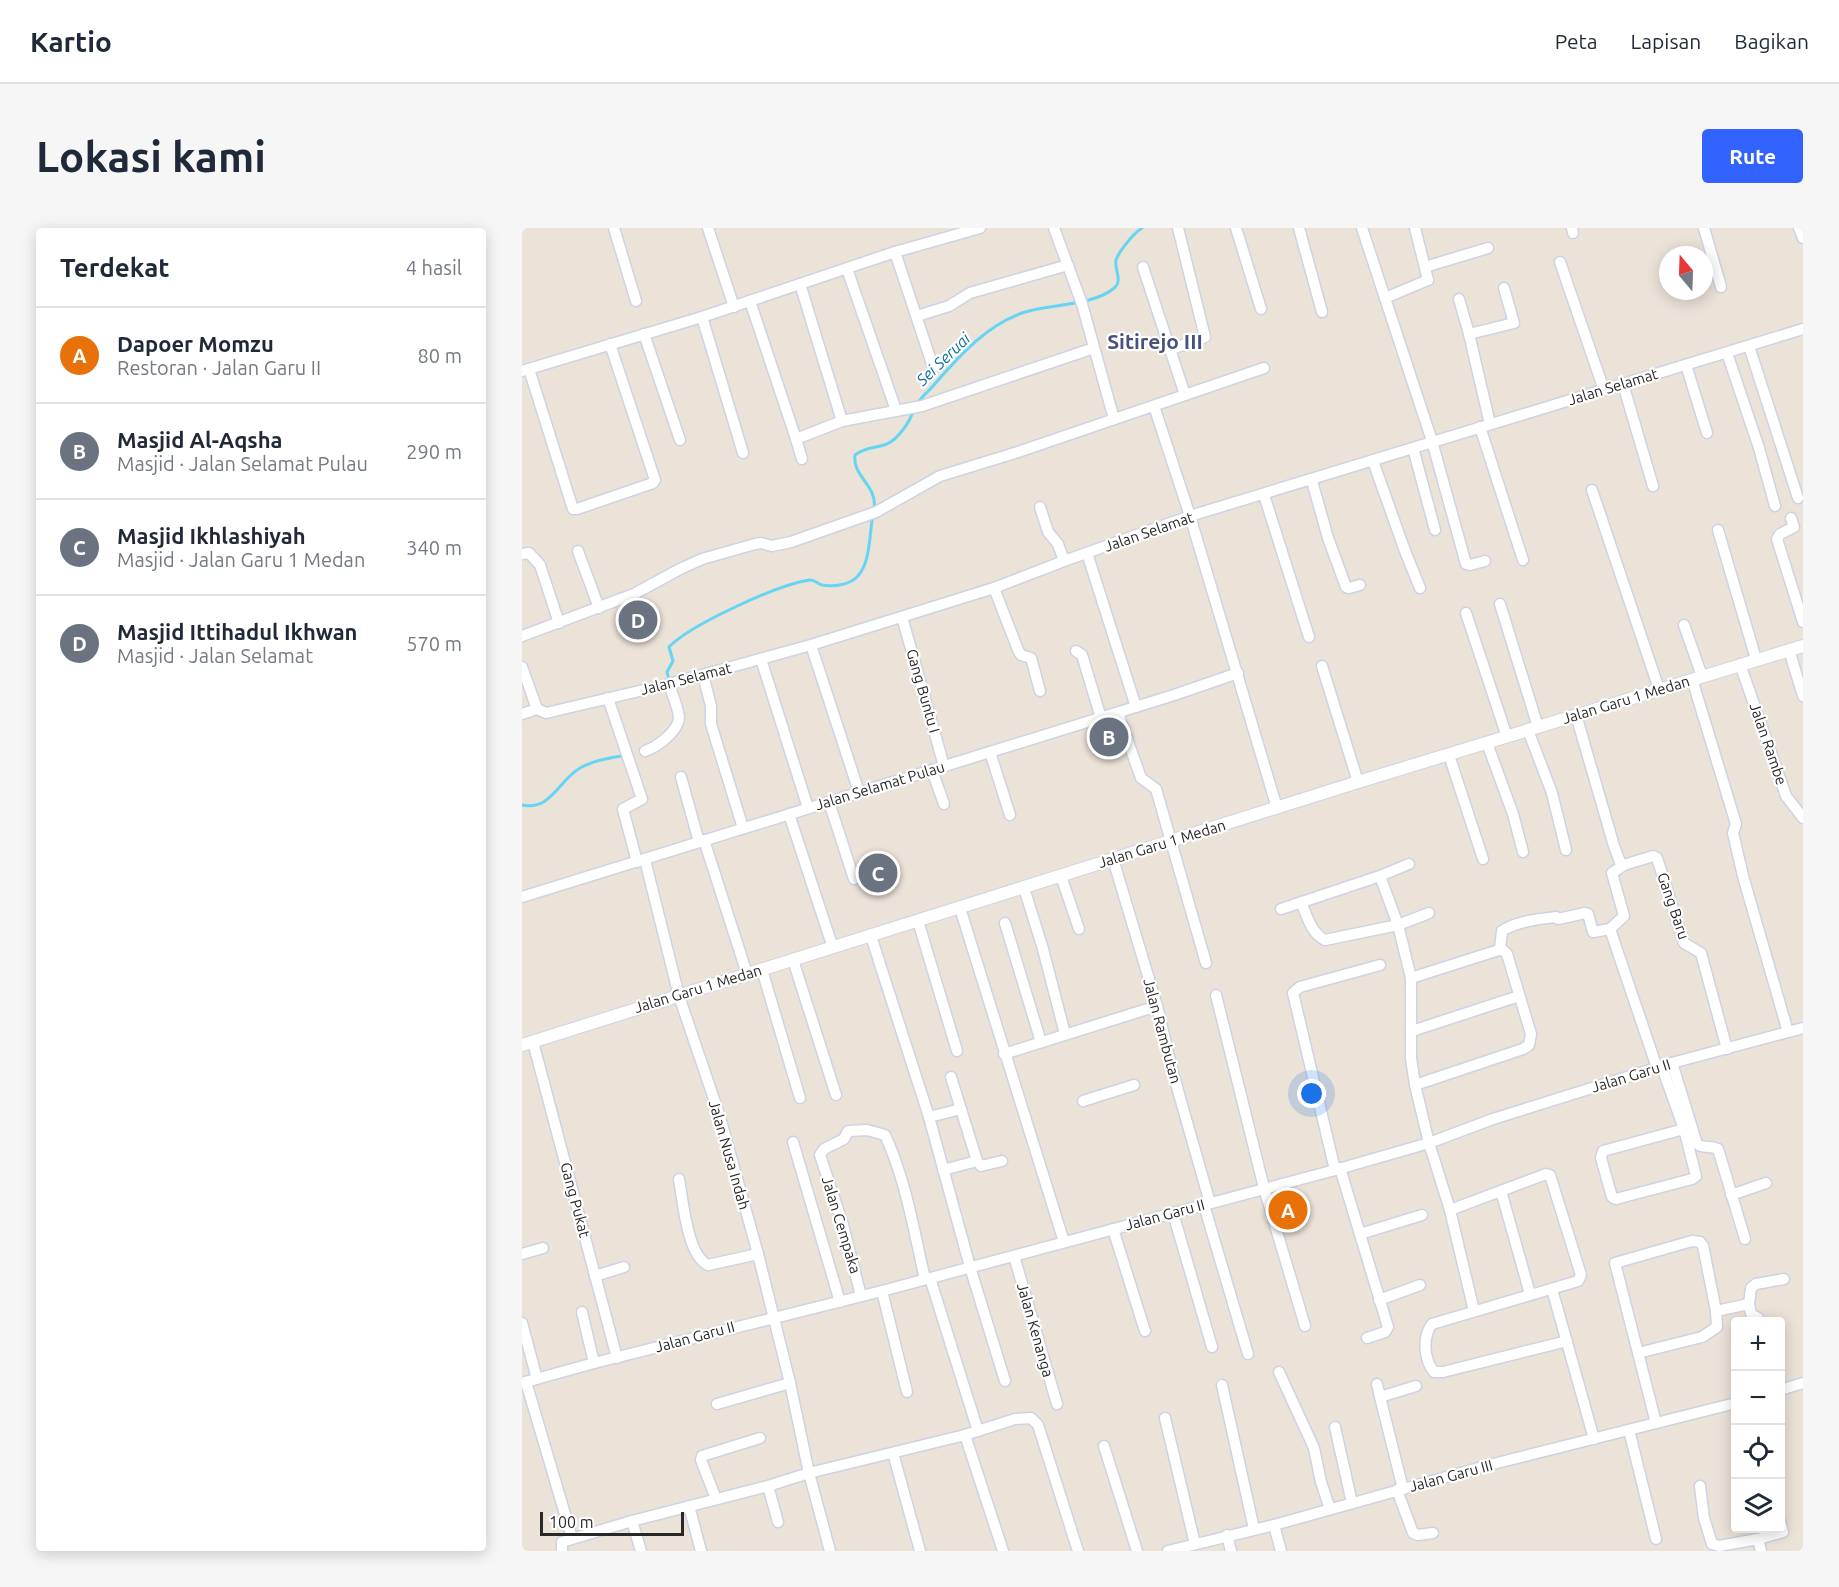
<!DOCTYPE html>
<html lang="id">
<meta charset="utf-8">
<style>
body{margin:0;font-family:Ubuntu,sans-serif;background:#f6f6f7;color:#1f2937}
.controls{position:absolute;right:18px;bottom:18px;display:grid;overflow:hidden;border-radius:6px;box-shadow:0 3px 15px #0003}
.controls button{width:54px;height:54px;display:grid;place-items:center;padding:0;border:0;border-bottom:2px solid #e0e1e3;background:#fff;color:#1f2937;font:30px sans-serif}
.compass{position:absolute;left:1137px;top:18px;width:54px;height:54px;border-radius:50%;background:#fff;box-shadow:0 3px 15px #0003;rotate:341deg}
.scale{position:absolute;left:18px;bottom:15px;width:144px;box-sizing:border-box;padding-left:6px;border:3px solid #282828;border-top:0;font-size:16px;line-height:21px;white-space:nowrap;color:#282828;-webkit-text-stroke:4px #fff;paint-order:stroke}
.you{position:absolute;left:790px;top:866px;width:21px;height:21px;margin:-15px;border:4px solid #fff;border-radius:50%;background:#1a73e8;box-shadow:0 0 0 9px #1a73e833}
.badge{display:grid;place-items:center;width:39px;height:39px;border-radius:50%;background:#3263ff;color:#fff;font-size:20px;font-weight:700}
.pin{position:absolute;translate:-50% -50%;border:3px solid #fff;box-shadow:0 2px 6px #0006}
.list{margin:0;padding:0;list-style:none}
h2{display:flex;justify-content:space-between;align-items:center;height:78px;margin:0;padding:0 24px;font-size:26px}
h2 small{font-size:20px;font-weight:400;color:#747a83}
.list li{display:grid;grid-template-columns:39px 1fr auto;gap:18px;align-items:center;box-sizing:border-box;height:96px;padding:0 24px;border-top:2px solid #e0e1e3}
.list b{display:block;font-size:22px;white-space:nowrap}
.list p{margin:0;font-size:20px;white-space:nowrap;color:#747a83}
.list em{font-size:20px;font-style:normal;color:#747a83}
.icon{flex:none;width:33px;height:33px;fill:none;stroke:currentColor;stroke-width:2;stroke-linecap:round;stroke-linejoin:round}
.map{position:relative;flex:none;width:1281px;height:1323px;overflow:hidden;border-radius:6px}
header{display:flex;align-items:center;gap:36px;box-sizing:border-box;height:84px;padding:0 30px;background:#fff;border-bottom:2px solid #e0e1e3}
header strong{font-size:28px}
nav{display:flex;gap:33px;margin-inline-start:auto;font-size:21px}
.intro{display:flex;align-items:center;justify-content:space-between;box-sizing:border-box;height:144px;padding:0 36px}
h1{margin:0;font-size:42px}
.button{padding:15px 27px;border-radius:6px;background:#3263ff;color:#fff;font-size:21px;font-weight:700}
main{display:flex;gap:36px;padding:0 36px}
aside{flex:1;background:#fff;border-radius:6px;box-shadow:0 3px 15px #0003}
.map>svg:first-child{display:block}
.lines{fill:none;stroke-linecap:round;stroke-linejoin:round}
.stream{stroke:#65d5f4;stroke-width:3}
.minor-casing{stroke:#ced3e2;stroke-width:13}
.tertiary-casing{stroke:#ced3e2;stroke-width:14}
.minor{stroke:#fff;stroke-width:10}
.tertiary{stroke:#fff;stroke-width:12}
.labels{text-anchor:middle;stroke-width:4.5;stroke-linejoin:round;paint-order:stroke}
.street-label{font-size:15px;fill:#282828;stroke:#fff}
.water-label{font-size:16px;font-style:italic;fill:#07719d;stroke:#fff}
.district-label{font-size:21px;font-weight:bold;fill:#47537a;stroke:#fff}
</style>
<header>
<strong>Kartio</strong>
<nav><a>Peta</a><a>Lapisan</a><a>Bagikan</a></nav>
</header>
<div class="intro"><h1>Lokasi kami</h1><a class="button">Rute</a></div>
<main>
<aside>
<h2>Terdekat<small>4 hasil</small></h2>
<ul class="list">
<li><span class="badge" style="background:#e8710a">A</span><div><b>Dapoer Momzu</b><p>Restoran · Jalan Garu II</p></div><em>80 m</em></li>
<li><span class="badge" style="background:#6b7280">B</span><div><b>Masjid Al-Aqsha</b><p>Masjid · Jalan Selamat Pulau</p></div><em>290 m</em></li>
<li><span class="badge" style="background:#6b7280">C</span><div><b>Masjid Ikhlashiyah</b><p>Masjid · Jalan Garu 1 Medan</p></div><em>340 m</em></li>
<li><span class="badge" style="background:#6b7280">D</span><div><b>Masjid Ittihadul Ikhwan</b><p>Masjid · Jalan Selamat</p></div><em>570 m</em></li>
</ul>
</aside>
<div class="map">
<svg width="1281" height="1323" viewBox="0 0 1281 1323">
<rect width="100%" height="100%" fill="#ebe2d8"/>
<g class="lines">
<g class="stream">
<path d="M396,175C400,168 406,164 411,158C437,128 468,93 507,83C532,76 571,77 591,61C602,53 592,43 594,32C597,23 612,5 620,0"/>
<path d="M352,281C356,257 330,249 333,227C343,219 354,220 365,216C376,211 388,194 391,183"/>
<path d="M147,452L145,444L151,433L147,419C168,397 257,356 288,352C294,352 295,356 300,357C312,359 327,357 335,349C349,335 347,306 351,287"/>
<path d="M0,577C29,583 37,552 58,540C70,533 86,530 100,528"/>
</g>
<g class="minor-casing">
<g id="minor">
<path d="M92,0L114,73"/>
<path d="M186,0L212,79"/>
<path d="M532,0L560,76L592,191"/>
<path d="M714,0L739,81"/>
<path d="M777,0L800,84"/>
<path d="M840,0L910,213L944,336L948,337L963,333"/>
<path d="M1050,0L1051,5"/>
<path d="M1182,0L1199,59"/>
<path d="M1277,0L1281,10"/>
<path d="M373,24L411,139"/>
<path d="M1038,34L1082,162"/>
<path d="M621,39L663,167"/>
<path d="M903,39L966,20"/>
<path d="M325,41L374,182"/>
<path d="M278,56L320,193"/>
<path d="M863,70L906,52L893,0"/>
<path d="M937,71L947,106"/>
<path d="M228,73L274,211L320,193L400,178L572,120"/>
<path d="M395,88L427,78L448,65L546,37"/>
<path d="M180,89L221,225"/>
<path d="M122,106L158,212"/>
<path d="M1227,118L1276,270"/>
<path d="M647,122L683,109L656,0"/>
<path d="M1205,125L1237,220L1253,278"/>
<path d="M1164,137L1185,205"/>
<path d="M7,141L50,278L51,281H55L131,255L133,252L88,116"/>
<path d="M0,143L180,89L373,24L458,0"/>
<path d="M1101,156L1131,258"/>
<path d="M632,178L668,288L755,580"/>
<path d="M968,196L947,106L992,95L982,60"/>
<path d="M958,199L1001,332"/>
<path d="M274,211L280,231"/>
<path d="M891,220L913,302"/>
<path d="M851,233L883,323L898,360"/>
<path d="M790,253L806,310L824,359L827,360L838,357"/>
<path d="M1070,262L1137,461"/>
<path d="M742,267L787,409"/>
<path d="M518,279L526,304L536,316L542,333"/>
<path d="M1269,290L1272,299L1258,306L1255,311L1281,394"/>
<path d="M1196,302L1234,431"/>
<path d="M56,323L77,380"/>
<path d="M565,325L614,479"/>
<path d="M0,326L7,325L18,337L37,395"/>
<path d="M472,360L496,422L499,427L509,430L518,463"/>
<path d="M978,376L1016,499"/>
<path d="M944,385L985,509"/>
<path d="M380,389L422,538"/>
<path d="M1162,397L1180,448"/>
<path d="M0,408L112,366L158,341L180,331L233,316L239,315L250,318L269,314L354,284L418,248L496,224L742,140"/>
<path d="M289,417L337,564"/>
<path d="M1267,422L1281,468"/>
<path d="M554,423L560,427L579,490"/>
<path d="M239,431L286,580"/>
<path d="M1218,436L1264,568L1281,590"/>
<path d="M800,438L836,554"/>
<path d="M0,439L15,481L24,485L147,456L289,417L472,360L542,333L668,288L1281,101"/>
<path d="M181,447L189,478V496L221,600"/>
<path d="M1170,451L1214,596L1211,605L1221,648L1266,804"/>
<path d="M86,470L120,571L101,581L115,634"/>
<path d="M596,485L619,550L634,561L684,735"/>
<path d="M0,486L15,481"/>
<path d="M1054,487L1092,618L1098,634L1102,637"/>
<path d="M1006,502L1030,565L1044,622"/>
<path d="M965,515L991,586L1001,624"/>
<path d="M123,523C135,519 157,503 157,489C156,479 150,466 147,456"/>
<path d="M468,524L488,587"/>
<path d="M927,527L961,631"/>
<path d="M410,542L422,576"/>
<path d="M159,549L177,614"/>
<path d="M307,574L332,651"/>
<path d="M267,586L311,720"/>
<path d="M182,612L225,746"/>
<path d="M591,631L635,778L651,845L688,975"/>
<path d="M123,632L157,768L198,889L236,1026L268,1155L287,1245L308,1323"/>
<path d="M539,648L557,701"/>
<path d="M858,648L876,697L889,750V830L893,857L907,915L928,982L952,1083"/>
<path d="M502,660L521,721L543,806"/>
<path d="M0,669L652,467L716,445"/>
<path d="M779,674C785,688 789,705 803,712L876,697L907,685"/>
<path d="M438,680L542,1014"/>
<path d="M759,681L858,648L887,636"/>
<path d="M396,693L435,823"/>
<path d="M483,695L519,814"/>
<path d="M1088,701L1135,840"/>
<path d="M349,708L407,889L448,1039L483,1153"/>
<path d="M978,721L980,703C995,693 1017,691 1034,689L1036,691L1063,685L1066,686L1071,704L1088,701L1102,688L1090,645L1102,637L1131,628L1135,630L1162,715L1179,725L1205,821"/>
<path d="M271,732L314,867"/>
<path d="M240,742L278,870"/>
<path d="M889,750L980,721L985,726L1009,806L1007,817L1001,821L893,857"/>
<path d="M694,767L742,960L783,1098"/>
<path d="M890,803L997,768"/>
<path d="M11,814L95,1130"/>
<path d="M482,826L635,778"/>
<path d="M1150,835L1175,916C1181,921 1189,917 1196,921L1223,1011"/>
<path d="M1140,839L1162,901L1174,948L1170,951L1094,971L1090,969L1079,930L1081,923L1162,901"/>
<path d="M429,849L455,933"/>
<path d="M561,873L612,857"/>
<path d="M407,889L439,881"/>
<path d="M271,914L318,1074"/>
<path d="M818,940L866,1099L863,1104L845,1110"/>
<path d="M421,942L455,933L459,938L480,933"/>
<path d="M813,942L771,765L778,759L858,737"/>
<path d="M157,951C161,973 165,1027 186,1037L236,1026"/>
<path d="M979,963L1008,1066"/>
<path d="M1209,967L1244,955"/>
<path d="M682,977L726,1126"/>
<path d="M928,982L1024,946L1028,947L1059,1047L1056,1053L910,1096C900,1109 902,1132 912,1144H921L1045,1113"/>
<path d="M651,985L690,1119"/>
<path d="M591,1001L623,1103"/>
<path d="M838,1006L900,987"/>
<path d="M0,1026L21,1020"/>
<path d="M492,1028L535,1176"/>
<path d="M73,1048L102,1039"/>
<path d="M408,1050L456,1203"/>
<path d="M1030,1061L1072,1211"/>
<path d="M360,1063L385,1164"/>
<path d="M339,1068L321,997L298,927L302,921L322,911L326,903L345,902L363,907C384,952 392,1004 403,1051"/>
<path d="M857,1072L898,1057"/>
<path d="M1227,1076L1229,1086L1236,1090L1238,1094"/>
<path d="M1194,1083L1227,1076L1229,1060L1234,1056L1262,1051"/>
<path d="M60,1084L72,1135"/>
<path d="M0,1095L15,1151"/>
<path d="M1116,1125L1180,1109L1195,1099L1194,1083L1181,1018L1178,1014L1170,1013L1093,1035L1134,1195"/>
<path d="M757,1144L792,1220L799,1254L808,1281"/>
<path d="M4,1154L50,1310"/>
<path d="M0,1155L72,1135L360,1063L813,942L907,915L971,891L1150,835L1281,800"/>
<path d="M855,1156L858,1169"/>
<path d="M700,1157L732,1301"/>
<path d="M1258,1162L1281,1155"/>
<path d="M195,1176L268,1155"/>
<path d="M643,1190L673,1316"/>
<path d="M813,1199L830,1275"/>
<path d="M1107,1202L1134,1311"/>
<path d="M443,1207L481,1323"/>
<path d="M582,1218L615,1323"/>
<path d="M371,1225L398,1323"/>
<path d="M246,1258L256,1294"/>
<path d="M1178,1258L1182,1290L1190,1316L1197,1318L1236,1311L1239,1323"/>
<path d="M881,1261L858,1169L894,1158"/>
<path d="M875,1262L891,1305L896,1307L911,1305"/>
<path d="M194,1271L179,1232L180,1228L238,1210"/>
<path d="M167,1278L179,1323"/>
<path d="M110,1293L119,1323"/>
<path d="M752,1297L759,1323"/>
<path d="M705,1307L709,1323"/>
<path d="M1236,1311L1261,1304L1258,1293"/>
<path d="M40,1323V1314L110,1293L246,1258L287,1245L443,1207L493,1191L509,1190L516,1197L556,1323"/>
<path d="M646,1323L752,1297L971,1236L1214,1175"/>
</g>
</g>
<g class="tertiary-casing">
<path id="tertiary" d="M0,817L836,554L1281,418"/>
</g>
<use href="#minor" class="minor"/>
<use href="#tertiary" class="tertiary"/>
</g>
<g class="labels">
<g class="street-label">
<text transform="translate(1091 159) rotate(-17)" y="5">Jalan Selamat</text>
<text transform="translate(627 304) rotate(-19)" y="5">Jalan Selamat</text>
<text transform="translate(164 451) rotate(-14)" y="5">Jalan Selamat</text>
<text transform="translate(401 463) rotate(74)" y="5">Gang Buntu I</text>
<text transform="translate(1104 472) rotate(-17)" y="5">Jalan Garu 1 Medan</text>
<text transform="translate(1246 516) rotate(71)" y="5">Jalan Rambe</text>
<text transform="translate(358 558) rotate(-17)" y="5">Jalan Selamat Pulau</text>
<text transform="translate(640 616) rotate(-17)" y="5">Jalan Garu 1 Medan</text>
<text transform="translate(1151 678) rotate(71)" y="5">Gang Baru</text>
<text transform="translate(176 761) rotate(-17)" y="5">Jalan Garu 1 Medan</text>
<text transform="translate(640 803) rotate(75)" y="5">Jalan Rambutan</text>
<text transform="translate(1109 848) rotate(-17)" y="5">Jalan Garu II</text>
<text transform="translate(207 927) rotate(74)" y="5">Jalan Nusa Indah</text>
<text transform="translate(53 972) rotate(75)" y="5">Gang Pukat</text>
<text transform="translate(643 987) rotate(-15)" y="5">Jalan Garu II</text>
<text transform="translate(319 997) rotate(73)" y="5">Jalan Cempaka</text>
<text transform="translate(513 1102) rotate(74)" y="5">Jalan Kenanga</text>
<text transform="translate(173 1109) rotate(-15)" y="5">Jalan Garu II</text>
<text transform="translate(929 1248) rotate(-15)" y="5">Jalan Garu III</text>
</g>
<g class="water-label">
<text transform="translate(421 131) rotate(-44)" y="6">Sei Seruai</text>
</g>
<g class="district-label">
<text x="633" y="121">Sitirejo III</text>
</g>
</g>
</svg>
<div class="controls">
<button>+</button>
<button>−</button>
<button><svg class="icon" aria-label="locate" viewBox="0 0 24 24"><circle cx="12" cy="12" r="6"/><path d="M12 2v4M12 18v4M2 12h4M18 12h4"/></svg></button>
<button><svg class="icon" aria-label="layers" viewBox="0 0 24 24"><path d="M12 4l9 5-9 5-9-5zM3 14l9 5 9-5"/></svg></button>
</div>
<svg class="compass" viewBox="-18 -18 36 36"><path d="M0-13l5 13h-10z" fill="#e53935"/><path d="M0 13l5-13h-10z" fill="#747a83"/></svg>
<div class="scale">100 m</div>
<div class="you"></div>
<div class="pin badge" style="left:766px;top:982px;background:#e8710a">A</div>
<div class="pin badge" style="left:587px;top:509px;background:#6b7280">B</div>
<div class="pin badge" style="left:356px;top:645px;background:#6b7280">C</div>
<div class="pin badge" style="left:116px;top:392px;background:#6b7280">D</div>
</div>
</main>
